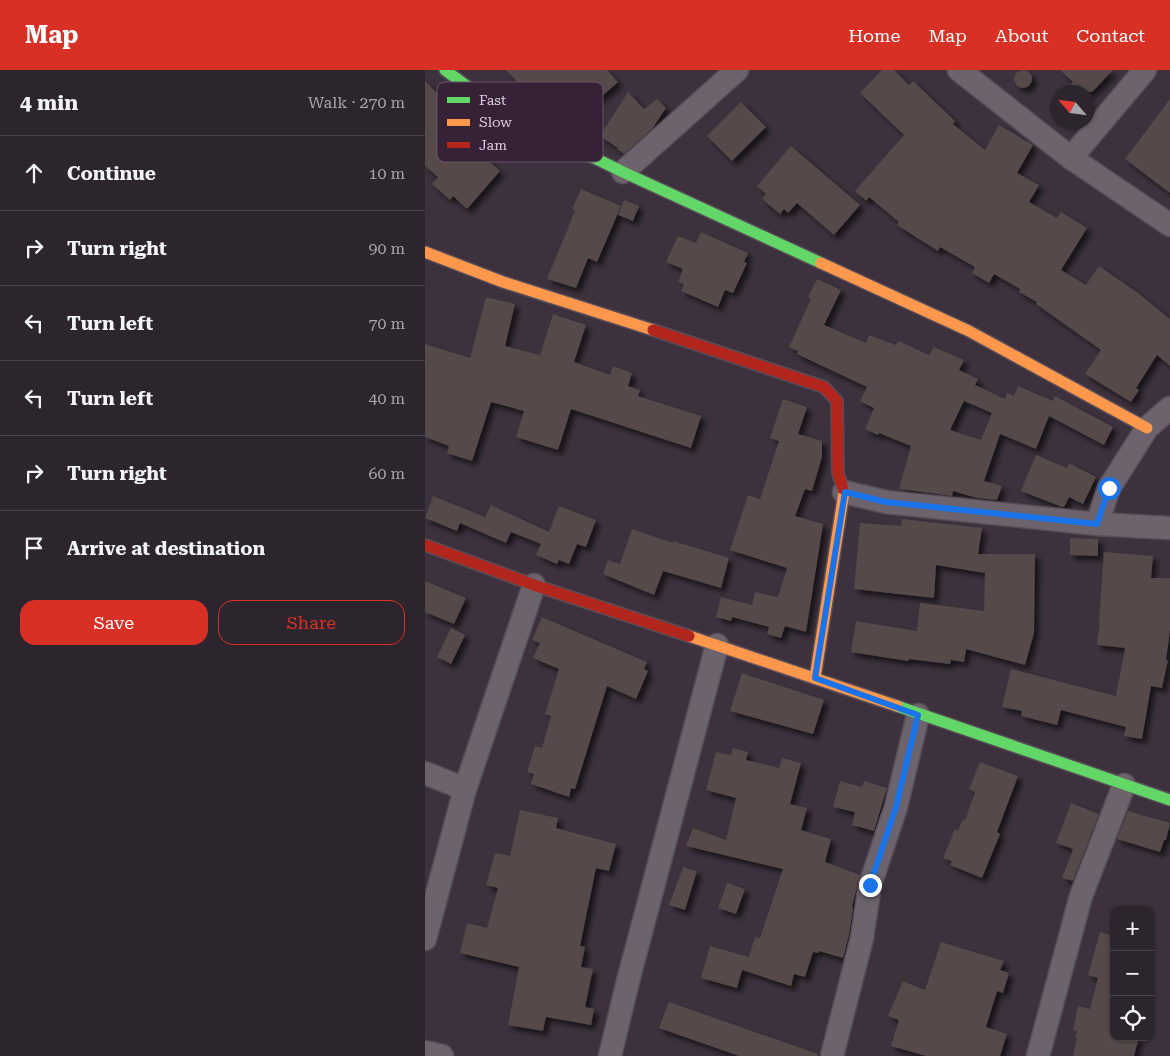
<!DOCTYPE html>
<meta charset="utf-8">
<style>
body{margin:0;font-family:"Roboto Serif",serif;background:#352d36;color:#f1f3f6}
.controls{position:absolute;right:15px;bottom:15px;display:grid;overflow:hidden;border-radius:10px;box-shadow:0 1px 4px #0004}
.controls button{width:45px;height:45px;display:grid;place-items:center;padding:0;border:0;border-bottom:1px solid #48424a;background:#2d252e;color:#f1f3f6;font:25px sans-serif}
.compass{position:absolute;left:625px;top:15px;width:45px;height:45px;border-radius:50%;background:#2d252e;box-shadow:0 1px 4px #0004;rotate:298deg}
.stop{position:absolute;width:15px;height:15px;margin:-11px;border:4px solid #1a73e8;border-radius:50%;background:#fff}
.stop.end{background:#1a73e8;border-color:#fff;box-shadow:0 1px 5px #0008}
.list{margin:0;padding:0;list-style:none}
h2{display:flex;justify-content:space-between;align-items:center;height:65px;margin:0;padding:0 20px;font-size:21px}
h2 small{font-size:16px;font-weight:400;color:#a7a5aa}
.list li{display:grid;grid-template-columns:32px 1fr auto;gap:15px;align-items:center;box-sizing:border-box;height:75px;padding:0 20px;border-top:1px solid #48424a}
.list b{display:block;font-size:19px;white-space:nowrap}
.list em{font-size:16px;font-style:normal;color:#a7a5aa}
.actions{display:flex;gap:10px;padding:15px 20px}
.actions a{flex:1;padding:11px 0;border:1px solid #d93025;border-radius:15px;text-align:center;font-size:18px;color:#d93025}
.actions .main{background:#d93025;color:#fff}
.icon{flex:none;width:28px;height:28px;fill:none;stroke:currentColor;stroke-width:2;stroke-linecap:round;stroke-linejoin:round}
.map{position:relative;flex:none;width:745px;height:986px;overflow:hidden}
header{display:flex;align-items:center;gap:30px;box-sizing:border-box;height:70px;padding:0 25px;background:#d93025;color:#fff}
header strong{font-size:24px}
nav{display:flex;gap:28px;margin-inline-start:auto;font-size:18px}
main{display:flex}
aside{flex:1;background:#2d252e}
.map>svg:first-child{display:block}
.building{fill:#544948;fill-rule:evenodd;filter:url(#shadow)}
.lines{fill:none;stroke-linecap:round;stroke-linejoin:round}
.street-casing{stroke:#574d58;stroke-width:25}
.fast-casing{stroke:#574d58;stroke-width:14}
.slow-casing{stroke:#574d58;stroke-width:14}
.jam-casing{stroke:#574d58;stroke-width:14}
.street{stroke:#6c636c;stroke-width:22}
.fast{stroke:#63d668;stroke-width:11}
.slow{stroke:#ff974d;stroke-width:11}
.jam{stroke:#b3261e;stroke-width:11}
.route{stroke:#1a73e8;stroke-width:6}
.key{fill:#362237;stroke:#675568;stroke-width:1}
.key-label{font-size:14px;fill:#dacddb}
</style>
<header>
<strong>Map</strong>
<nav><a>Home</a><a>Map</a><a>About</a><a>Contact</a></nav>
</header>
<main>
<aside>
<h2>4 min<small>Walk · 270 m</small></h2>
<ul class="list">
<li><svg class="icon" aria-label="ahead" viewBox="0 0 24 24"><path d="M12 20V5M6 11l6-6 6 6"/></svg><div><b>Continue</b></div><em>10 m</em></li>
<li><svg class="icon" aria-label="right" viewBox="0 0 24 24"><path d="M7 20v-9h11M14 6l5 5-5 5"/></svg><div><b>Turn right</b></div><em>90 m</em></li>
<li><svg class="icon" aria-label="left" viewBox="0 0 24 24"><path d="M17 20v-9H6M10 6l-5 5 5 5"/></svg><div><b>Turn left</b></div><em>70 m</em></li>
<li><svg class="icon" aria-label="left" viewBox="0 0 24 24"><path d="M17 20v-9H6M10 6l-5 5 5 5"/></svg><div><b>Turn left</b></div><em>40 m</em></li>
<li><svg class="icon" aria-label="right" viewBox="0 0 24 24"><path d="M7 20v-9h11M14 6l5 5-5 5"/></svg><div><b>Turn right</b></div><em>60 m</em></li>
<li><svg class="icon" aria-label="arrive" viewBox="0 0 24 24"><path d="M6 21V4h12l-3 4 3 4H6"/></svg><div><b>Arrive at destination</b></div></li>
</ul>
<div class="actions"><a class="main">Save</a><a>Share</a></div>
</aside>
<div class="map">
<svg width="745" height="986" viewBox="0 0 745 986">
<defs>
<filter id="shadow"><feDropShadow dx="4.5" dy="4.5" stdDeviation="2.5" flood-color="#0009"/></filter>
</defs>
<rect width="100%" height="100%" fill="#3c313d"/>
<g class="building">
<circle cx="598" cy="9" r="9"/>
<path d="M81,0H182L193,12L147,53L136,42L103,24Z"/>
<path d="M457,0H469L484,15L488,11L530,51L528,54L560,80L574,55L608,75L592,103L614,115L604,132L632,148L636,142L662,158L636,200L661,215L674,196L713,223L745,249V296L732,285L711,318L714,320L706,332L660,304L676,280L611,234L612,232L594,222L595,219L569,204L564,213L547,203L550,197L515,177L513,181L472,155L474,152L444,127L441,131L430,121L479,65L435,23Z"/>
<path d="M635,0H688L667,22H638L648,12Z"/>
<path d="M0,11L30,41L19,52L75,101L42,139L28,126L25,130L7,114L13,107L0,96Z"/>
<path d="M203,22L219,39L232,29L241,38L227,59L199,84L192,79L193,78L175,66Z"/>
<path d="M745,29V123L700,89Z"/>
<path d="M316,32L341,57L307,91L282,66Z"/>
<path d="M366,76L435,135L409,165L372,133L363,143L359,139L355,144L337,129L341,124L332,116Z"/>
<path d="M156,119L196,136L172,192L163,188L151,218L122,209L150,141L147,139Z"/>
<path d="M199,130L214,136L208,151L193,145Z"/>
<path d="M276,162L323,183L319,192L322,193L308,223L300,220L293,237L256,221L259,214L253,212L258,199L241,192L253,166L271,173Z"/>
<path d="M392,209L416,220L399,255L441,273L444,265L471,275L474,271L504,285L509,277L539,290L534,300L553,309L550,315L580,329L582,323L589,326L593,316L628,331L630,326L688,357L679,375L624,346L611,379L575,364L559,411L577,416L572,430L552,428L528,421L527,426L474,419L486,376L454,363L453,365L440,359L449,338L435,331L442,317L372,284L373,281L364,277L386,229L383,227ZM539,331L567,343L556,370L525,360Z"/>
<path d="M61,227L90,234L80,276L115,285L128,244L161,255L149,292L185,305L188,296L207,303L203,316L215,320L213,326L276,346L266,378L146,339L133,380L91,367L99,341L66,332L47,391L22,383L24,376L0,367V274L45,288Z"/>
<path d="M358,329L382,337L373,364L397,371V387L387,421L380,419L370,446L398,454L381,562L360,556L356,568L342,564L344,557L307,547L306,551L291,547L296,527L327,535L330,522L353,527L362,498L305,480L323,425L335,429L354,371L345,368Z"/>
<path d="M611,385L642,398L644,393L671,407L658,434L644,427L639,437H637L596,421Z"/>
<path d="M8,426L60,447L66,435L124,462L134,436L171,450L161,477L152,474L144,494L134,490L132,494L111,485L116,474L86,462L81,473L35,453L32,461L0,448Z"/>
<path d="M477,449L557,458L553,484H610L609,563L600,595L541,579L539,592L526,590L525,594L484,589L483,591L426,582L431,551L492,561L495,533L559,541L560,503L511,495L509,528L429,519L435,453L476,456Z"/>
<path d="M207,459L248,473V471L304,488L296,518L238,501L229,525L178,504L183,490L195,494Z"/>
<path d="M645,468L673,469V486L645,485Z"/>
<path d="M679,482L728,486L726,508H745V560L741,590H743L737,618L726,616L717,669L699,666L701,657L636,640L632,655L596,646L597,641L577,637L586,599L691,626L700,578L672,575L675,550H674Z"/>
<path d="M0,511L41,528L29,554L0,542Z"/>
<path d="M117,547L222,592L219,599L223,601L211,629L182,616L150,719L146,718L144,727L106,714L109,704L102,702L110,676L117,678L126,646L120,644L134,599L108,588L115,573L107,570Z"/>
<path d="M26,558L40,565L26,594L12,587Z"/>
<path d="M317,603L399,630L388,664L305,641Z"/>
<path d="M308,678L323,682L321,690L354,698L357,688L376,693L365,734L382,738L376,760L406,769L400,792L435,805L427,837L428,838L424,865L418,888L394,881V883L388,882L380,907L369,904L366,916L317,900L312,918L276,908L285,876L324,887L330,867L335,868L358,799L261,776L268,758L301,770L311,728L281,720L291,682L306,685Z"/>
<path d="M555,692L593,706L572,762L575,764L557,808L525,795L527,791L518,788L530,759L533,761L538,749L540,750L550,722L544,719Z"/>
<path d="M415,711L437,717L439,711L462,718L449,761L427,755L430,742L408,737Z"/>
<path d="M646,733L674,744L648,811L637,808L648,779L631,773Z"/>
<path d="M95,740L133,748L131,758L191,774L184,801L171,798L155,876L160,877L156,897L168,899L160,937L169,939L166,955L121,947L118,961L83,955L94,897L35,883L42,853L62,858L73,818L61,815L70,783L85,786Z"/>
<path d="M703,741L745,753L741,770H739L735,782L692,769Z"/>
<path d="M258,797L272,801L260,840L244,835Z"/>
<path d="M302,813L320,819L311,844L293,838Z"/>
<path d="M675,862L689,866V967H714L709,986H648L652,968L650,967L652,961L648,960L653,936L665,939L673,908L663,905Z"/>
<path d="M516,872L579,891L575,900L584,903L578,923L572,921L561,957L582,964L575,986H501L466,976L474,950L463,946L478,911L500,920Z"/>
<path d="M244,932L393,984V986H314L234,958Z"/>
</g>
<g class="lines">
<g class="street-casing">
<g id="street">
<path d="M534,0L646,88L745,155"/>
<path d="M646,88L720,0"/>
<path d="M198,102L312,0"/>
<path d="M419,422L461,432L672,454L745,458"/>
<path d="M672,454L684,418L722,358L745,338"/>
<path d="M0,703L40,719"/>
<path d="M0,869L40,719L109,515"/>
<path d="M0,982L17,986"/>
<path d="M185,986L203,911L292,575"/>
<path d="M407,986L437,868L445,815L471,737L493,645"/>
<path d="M613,986L656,826L699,715"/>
</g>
</g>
<g class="fast-casing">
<g id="fast">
<path d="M20,0L80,44L198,102L396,193"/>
<path d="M472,636L745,730"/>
</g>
</g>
<g class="slow-casing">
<g id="slow">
<path d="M0,182L78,212L228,260"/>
<path d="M396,193L544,261L722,358"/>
<path d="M264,566L472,636"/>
<path d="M390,608L419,422L418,419"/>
</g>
</g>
<g class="jam-casing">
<g id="jam">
<path d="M228,260L399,317L412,331L413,403L418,419"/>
<path d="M0,475L109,515L264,566"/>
</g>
</g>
<use href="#street" class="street"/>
<use href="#fast" class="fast"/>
<use href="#slow" class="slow"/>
<use href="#jam" class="jam"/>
</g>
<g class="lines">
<path class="route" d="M445,815L471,737L493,645L390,608L420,422L461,432L672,454L684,418"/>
</g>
<rect x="12" y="12" width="166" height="80" rx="8" class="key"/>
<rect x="22" y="27" width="23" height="6" fill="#63d668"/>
<rect x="22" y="49" width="23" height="7" fill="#ff974d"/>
<rect x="22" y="72" width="23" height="6" fill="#b3261e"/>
<g class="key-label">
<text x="54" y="35">Fast</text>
<text x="54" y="57">Slow</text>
<text x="54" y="80">Jam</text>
</g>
</svg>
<div class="controls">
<button>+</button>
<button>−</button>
<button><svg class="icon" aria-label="locate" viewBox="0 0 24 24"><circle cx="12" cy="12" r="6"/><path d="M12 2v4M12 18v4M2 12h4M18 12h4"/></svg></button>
</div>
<svg class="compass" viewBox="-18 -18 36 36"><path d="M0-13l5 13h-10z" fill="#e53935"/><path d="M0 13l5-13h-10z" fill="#a7a5aa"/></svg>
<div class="stop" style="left:684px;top:418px"></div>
<div class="stop end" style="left:445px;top:815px"></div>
</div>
</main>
